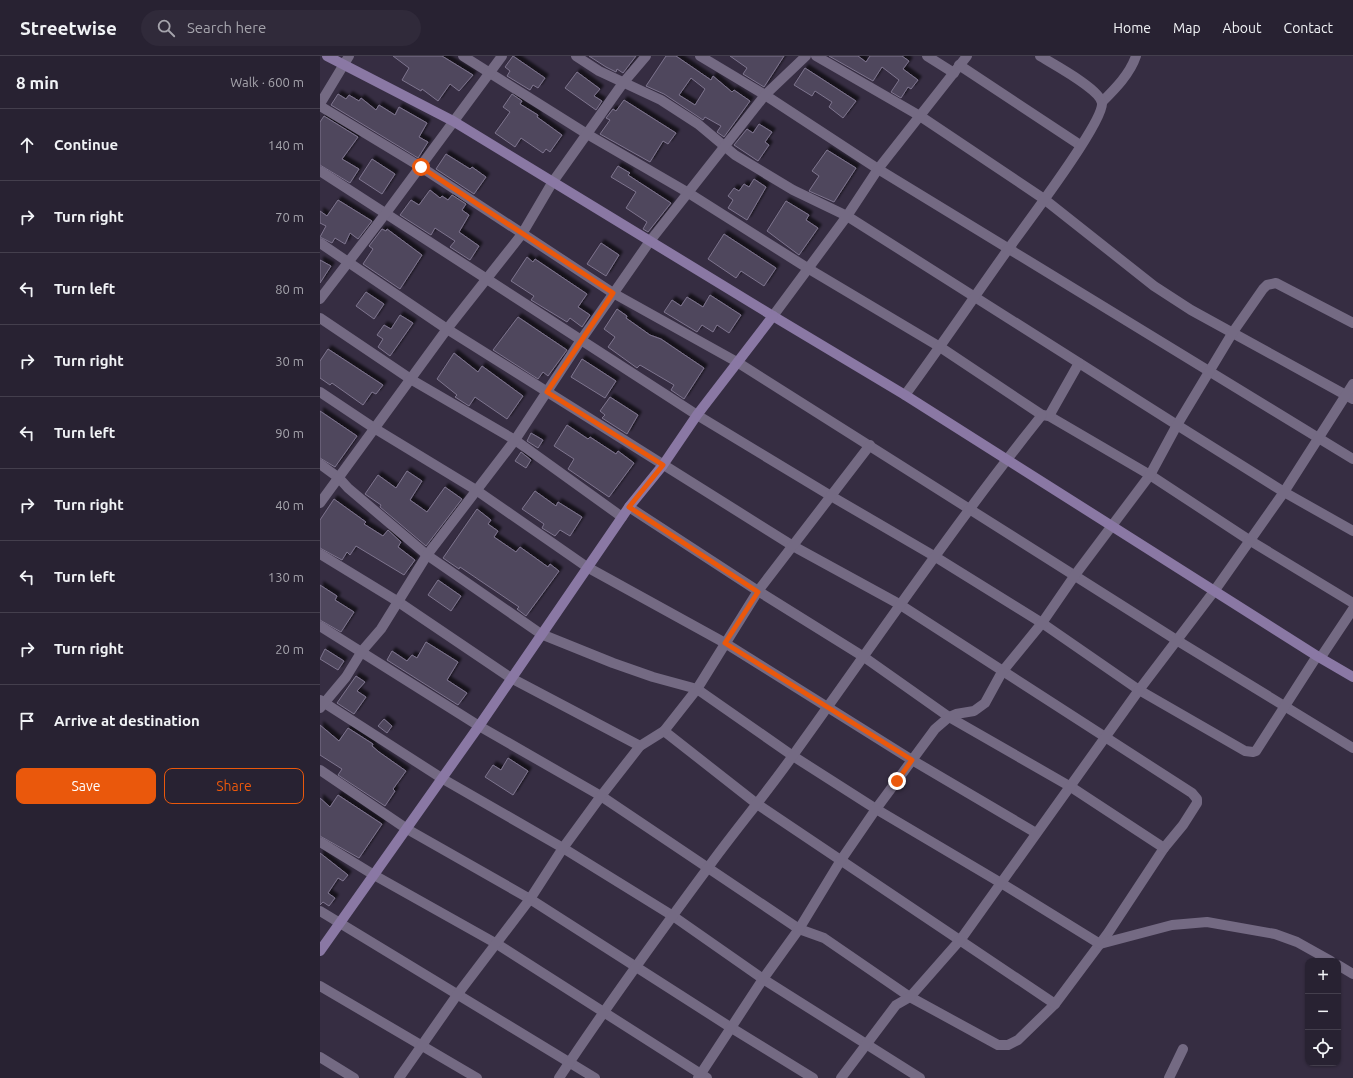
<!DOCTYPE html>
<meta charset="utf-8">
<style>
body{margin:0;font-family:Ubuntu,sans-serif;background:#302a3a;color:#f1f3f6}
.controls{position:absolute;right:12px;bottom:12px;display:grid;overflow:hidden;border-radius:8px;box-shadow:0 1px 3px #0004}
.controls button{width:36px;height:36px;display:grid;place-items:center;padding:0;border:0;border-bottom:1px solid #443f4d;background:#282232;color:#f1f3f6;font:20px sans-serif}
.stop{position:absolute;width:12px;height:12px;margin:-9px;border:3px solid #ea580c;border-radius:50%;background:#fff}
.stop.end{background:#ea580c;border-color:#fff;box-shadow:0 1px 4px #0008}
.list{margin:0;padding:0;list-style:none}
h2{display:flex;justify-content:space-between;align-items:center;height:52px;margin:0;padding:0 16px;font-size:17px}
h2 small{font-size:13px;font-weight:400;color:#a5a4ac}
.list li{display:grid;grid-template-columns:26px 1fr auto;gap:12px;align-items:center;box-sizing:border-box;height:72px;padding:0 16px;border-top:1px solid #443f4d}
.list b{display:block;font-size:15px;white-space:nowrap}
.list em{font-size:13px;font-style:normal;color:#a5a4ac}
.actions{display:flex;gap:8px;padding:12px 16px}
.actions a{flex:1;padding:9px 0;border:1px solid #ea580c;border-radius:8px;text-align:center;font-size:14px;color:#ea580c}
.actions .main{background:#ea580c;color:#fff}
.icon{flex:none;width:22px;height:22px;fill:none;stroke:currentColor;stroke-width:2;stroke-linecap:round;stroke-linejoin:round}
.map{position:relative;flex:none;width:1033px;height:1022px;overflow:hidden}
header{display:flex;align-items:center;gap:24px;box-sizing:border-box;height:56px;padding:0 20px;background:#282232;border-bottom:1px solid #443f4d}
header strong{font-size:19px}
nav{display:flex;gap:22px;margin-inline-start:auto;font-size:14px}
.search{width:280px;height:36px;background:#302a3a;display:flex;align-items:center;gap:10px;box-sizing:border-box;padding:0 14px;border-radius:22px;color:#a5a4ac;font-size:15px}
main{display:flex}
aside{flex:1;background:#282232}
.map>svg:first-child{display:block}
.building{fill:#4f465d;stroke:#7e758e;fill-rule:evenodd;filter:url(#shadow)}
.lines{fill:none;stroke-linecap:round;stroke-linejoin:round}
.street{stroke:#746a83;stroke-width:10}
.secondary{stroke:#8a78a4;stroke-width:10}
.route{stroke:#ea580c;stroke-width:5}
</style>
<header>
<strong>Streetwise</strong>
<div class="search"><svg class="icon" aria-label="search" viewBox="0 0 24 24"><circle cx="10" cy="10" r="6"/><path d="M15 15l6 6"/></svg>Search here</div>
<nav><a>Home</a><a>Map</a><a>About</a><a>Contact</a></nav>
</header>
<main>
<aside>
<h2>8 min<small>Walk · 600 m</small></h2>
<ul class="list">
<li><svg class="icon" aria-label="ahead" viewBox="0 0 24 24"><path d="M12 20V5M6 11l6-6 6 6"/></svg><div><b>Continue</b></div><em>140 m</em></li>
<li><svg class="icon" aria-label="right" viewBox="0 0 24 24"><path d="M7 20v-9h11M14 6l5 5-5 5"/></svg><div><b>Turn right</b></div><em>70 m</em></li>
<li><svg class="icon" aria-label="left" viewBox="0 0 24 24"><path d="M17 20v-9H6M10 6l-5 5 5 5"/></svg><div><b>Turn left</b></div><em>80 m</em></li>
<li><svg class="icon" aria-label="right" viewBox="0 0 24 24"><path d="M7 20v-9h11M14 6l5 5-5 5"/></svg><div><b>Turn right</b></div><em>30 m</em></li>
<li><svg class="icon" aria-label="left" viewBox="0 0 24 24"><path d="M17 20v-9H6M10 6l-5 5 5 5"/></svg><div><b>Turn left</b></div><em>90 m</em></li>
<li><svg class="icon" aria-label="right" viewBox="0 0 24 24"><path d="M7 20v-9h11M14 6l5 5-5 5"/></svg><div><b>Turn right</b></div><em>40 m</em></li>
<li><svg class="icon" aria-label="left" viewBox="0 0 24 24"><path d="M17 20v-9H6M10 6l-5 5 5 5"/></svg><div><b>Turn left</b></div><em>130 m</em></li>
<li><svg class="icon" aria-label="right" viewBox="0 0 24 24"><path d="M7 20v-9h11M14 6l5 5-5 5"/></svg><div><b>Turn right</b></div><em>20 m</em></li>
<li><svg class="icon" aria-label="arrive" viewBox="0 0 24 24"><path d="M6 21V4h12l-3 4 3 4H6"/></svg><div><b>Arrive at destination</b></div></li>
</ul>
<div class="actions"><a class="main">Save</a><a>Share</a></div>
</aside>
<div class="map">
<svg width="1033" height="1022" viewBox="0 0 1033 1022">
<defs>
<filter id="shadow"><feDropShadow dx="3.5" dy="-3.5" stdDeviation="1" flood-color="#0009"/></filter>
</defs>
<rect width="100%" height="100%" fill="#362d42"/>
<g class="building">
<path d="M73,0H122L153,19L139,35L130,28L118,45L102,33L101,35L82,24L89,12Z"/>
<path d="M193,0L225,22L218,32L213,29L210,34L187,20L190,15L185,11Z"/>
<path d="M269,0H316L303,17L297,13L296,16L286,11Z"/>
<path d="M346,0H356L391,24L393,20L412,36L414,34L430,45L404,81L397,76L401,70L385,61L383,64L344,38L326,30ZM371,22L385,33L375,49L359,39Z"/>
<path d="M410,0H464L444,31L423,18L427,12Z"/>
<path d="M509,0H538L546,6L550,0H582L589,5L583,13L598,24L591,33L588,31L581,42L571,36L579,24L562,11L553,25Z"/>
<path d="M485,12L536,45L523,62L509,51L512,46L495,35L492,40L474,29Z"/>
<path d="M257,16L280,33L274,40L282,45L276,54L245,32Z"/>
<path d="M18,38L26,43L29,39L39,45L41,42L56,54L59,49L75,59L79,51L107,67L99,81L108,86L98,102L11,49Z"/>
<path d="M192,38L202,45L200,48L218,59L217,61L242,79L230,96L226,93L223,97L201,82L195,91L175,77L190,56L183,51Z"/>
<path d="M304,44L356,77L348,88L343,85L330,106L280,78L290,64L286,62L293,53L296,55Z"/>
<path d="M4,60L38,81L22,103L39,113L30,127L0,109V66Z"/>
<path d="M439,68L452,76L445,86L449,89L438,105L414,89L427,73L433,77Z"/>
<path d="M507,94L536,112L514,146L489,135L499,120L492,115Z"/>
<path d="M126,98L150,113L152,111L166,121L154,138L116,113Z"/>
<path d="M52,103L75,118L62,138L39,123Z"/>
<path d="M298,110L310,117L308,119L351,147L328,176L323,173L327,166L306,152L316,136L291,121Z"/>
<path d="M434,123L446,131L427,164L408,152L413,144L408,140L414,132L419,135L424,128L429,131Z"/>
<path d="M110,134L120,142L122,140L128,144L132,139L146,148L142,154L149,159L139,176L159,190L150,204L130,191L135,185L115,172L111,179L80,159L91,144L99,149Z"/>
<path d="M18,144L52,165L38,183L30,177L25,188L15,182L12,187L0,181L6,170L0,167V155L7,160Z"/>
<path d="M466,145L489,159L486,164L498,172L479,199L447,175Z"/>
<path d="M62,173L66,175L67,173L102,199L80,233L43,208L53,193L49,190Z"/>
<path d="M404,178L456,212L444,230L421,215L416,222L388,203Z"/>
<path d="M281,187L299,199L286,220L267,208Z"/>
<path d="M207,201L213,206L215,203L267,238L258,251L270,259L262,271L250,262L247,266L211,244L214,240L191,225Z"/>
<path d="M0,204L11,210L0,227Z"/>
<path d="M46,236L64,248L54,263L36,250Z"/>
<path d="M390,239L421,259L409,277L397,269L393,276L382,269L377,276L344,256L352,244L361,250L367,241L383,251Z"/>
<path d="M297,253L307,260L306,262L330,279L341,283L384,312L364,343L351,334L354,329L320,309L317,312L288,291L295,281L284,273Z"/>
<path d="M80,259L93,267L70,300L58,291L63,283L57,279L64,269L71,273Z"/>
<path d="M198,261L247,294L228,320L223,316L218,323L173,294Z"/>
<path d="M8,293L63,329L56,338L52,336L43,349L12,327L10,329L0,322V305Z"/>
<path d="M134,297L158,316L162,310L203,340L187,363L155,341L149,350L135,341L137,339L117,323Z"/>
<path d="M262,303L296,325L285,342L251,321Z"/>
<path d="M290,341L318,359L307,378L282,362L285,359L280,355Z"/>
<path d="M0,355L37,380L15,411L0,402Z"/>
<path d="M247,369L268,383L270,381L296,398L298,395L314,407L289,441L248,413L254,403L234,390Z"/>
<path d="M211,377L223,384L218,392L207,385Z"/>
<path d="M201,396L211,404L206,412L195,405Z"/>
<path d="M87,415L102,425L90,444L107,456L125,431L142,443L106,490L60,451L61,449L45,438L58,419L76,432Z"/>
<path d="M215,435L236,450L238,446L262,461L250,480L240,474L235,480L222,472L224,468L202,453Z"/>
<path d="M14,443L46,466L44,468L63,480L68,474L81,486L78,491L95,504L84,519L36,490L30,499L27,496L22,504L0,492V464Z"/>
<path d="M157,453L171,464L168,468L178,475L174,481L196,496L200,491L228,511L230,508L239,515L206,560L197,553L199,551L140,511L139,513L123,502Z"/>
<path d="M118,524L141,540L131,555L108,539Z"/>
<path d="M0,529L17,540L15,544L34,556L21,576L0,564Z"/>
<path d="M106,586L138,606L127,624L147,637L138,649L67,604L72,595L87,605L92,599L97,602Z"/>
<path d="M5,593L24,605L18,614L0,603Z"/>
<path d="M36,620L45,626L37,635L46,641L34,658L17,647Z"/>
<path d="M64,663L72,670L67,677L58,670Z"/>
<path d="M0,669L19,685L28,672L53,688L52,690L59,696L86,715L73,733L75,735L65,750L18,719L22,713L0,699Z"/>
<path d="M188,702L208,715L193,739L165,721L173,709L181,714Z"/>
<path d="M18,739L62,768L39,802L0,780V742L10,751Z"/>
<path d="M0,797L28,819L23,825L18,822L8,837L15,842L9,850L3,846L0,849Z"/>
</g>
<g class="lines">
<g class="street">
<path d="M143,0L267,78L367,136L489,213L620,291L722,359L729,360L830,419L929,484L1033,547"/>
<path d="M256,0L279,15L341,44L378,68L415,99L473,134L527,160L857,369L964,436L1033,475"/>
<path d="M380,0L445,39L558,113L1033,403"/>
<path d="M496,0L600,60L724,143L834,230L871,254L1033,343"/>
<path d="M607,0L634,17"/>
<path d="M639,9L760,89"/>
<path d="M782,46C795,33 810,18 816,0"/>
<path d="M0,48L29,0"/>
<path d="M0,50L101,111L293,237L417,306L858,585L1033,692"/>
<path d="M0,115L377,359L511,440L614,500L722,567L819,634L925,695L933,696L936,695L997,600"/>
<path d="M0,187L127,273L473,490L579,548L872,737L877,743V747L863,769L844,792L788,877L735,948L698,984L688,989H678L590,941L504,882L479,873L281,740L159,670L0,570"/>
<path d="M0,243L66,157L182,0"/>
<path d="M453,260L527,160L558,113L647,0"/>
<path d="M0,262L92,324L195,384L302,461"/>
<path d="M0,336L54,372L156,434L267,511L405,587L592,704L716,777"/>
<path d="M585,339C621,290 654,241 689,192C704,171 784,66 782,47C780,33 733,8 720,0"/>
<path d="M729,360L759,307"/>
<path d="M0,408L19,422L28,432L107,499L221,578L293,607L333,621L377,633L473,700L556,753L681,827L780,888L852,869L887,866L955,878L977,886L1011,905"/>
<path d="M0,447L127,273L202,178L232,127L303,27L326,0"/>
<path d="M309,451L438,535L544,601L629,661L751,731L844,792"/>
<path d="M0,498L77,545L191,622L320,690"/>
<path d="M1001,601L1033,553"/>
<path d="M0,644L123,723L243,792L353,860L443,923L600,1022"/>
<path d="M0,652L26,621L42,595L61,573L107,499L195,384L261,284L330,185L445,39L486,0"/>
<path d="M344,675L437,748L735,948"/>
<path d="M0,714L87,773L210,843L410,971L493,1022"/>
<path d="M0,786L54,819L177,888L387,1022"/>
<path d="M0,855L275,1022"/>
<path d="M1018,909L1033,918"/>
<path d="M0,930L157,1022"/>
<path d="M0,1001L34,1022"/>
<path d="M79,1022L137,939L210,843L243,792L281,740L320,690L344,675L377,633L438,535L550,389"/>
<path d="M239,1022C286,951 336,882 387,813C415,774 446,738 474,698C556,584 634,469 722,359"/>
<path d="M378,1022L443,923L479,873L521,804L556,753L615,673L629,661L636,658L654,655L665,647L682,616L722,567L755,519L830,419L857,369L913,276L943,233L947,229L956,227L1033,267"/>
<path d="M521,1022L576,949L590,941L641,883L819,634L895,534L964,436L1033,328"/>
<path d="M849,1022L863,993"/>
</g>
<g class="secondary">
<path d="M7,0L133,65L453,260L585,339L997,600L1033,621"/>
<path d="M0,895L159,670L309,451L343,409L377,359L453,260"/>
</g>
</g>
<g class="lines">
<path class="route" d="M101,111L293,237L227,336L343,409L309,451L438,536L405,587L592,704L577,725"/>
</g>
</svg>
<div class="controls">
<button>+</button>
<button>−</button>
<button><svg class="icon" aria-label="locate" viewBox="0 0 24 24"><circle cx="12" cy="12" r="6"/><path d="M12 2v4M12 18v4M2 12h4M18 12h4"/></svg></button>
</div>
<div class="stop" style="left:101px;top:111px"></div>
<div class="stop end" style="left:577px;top:725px"></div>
</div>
</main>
